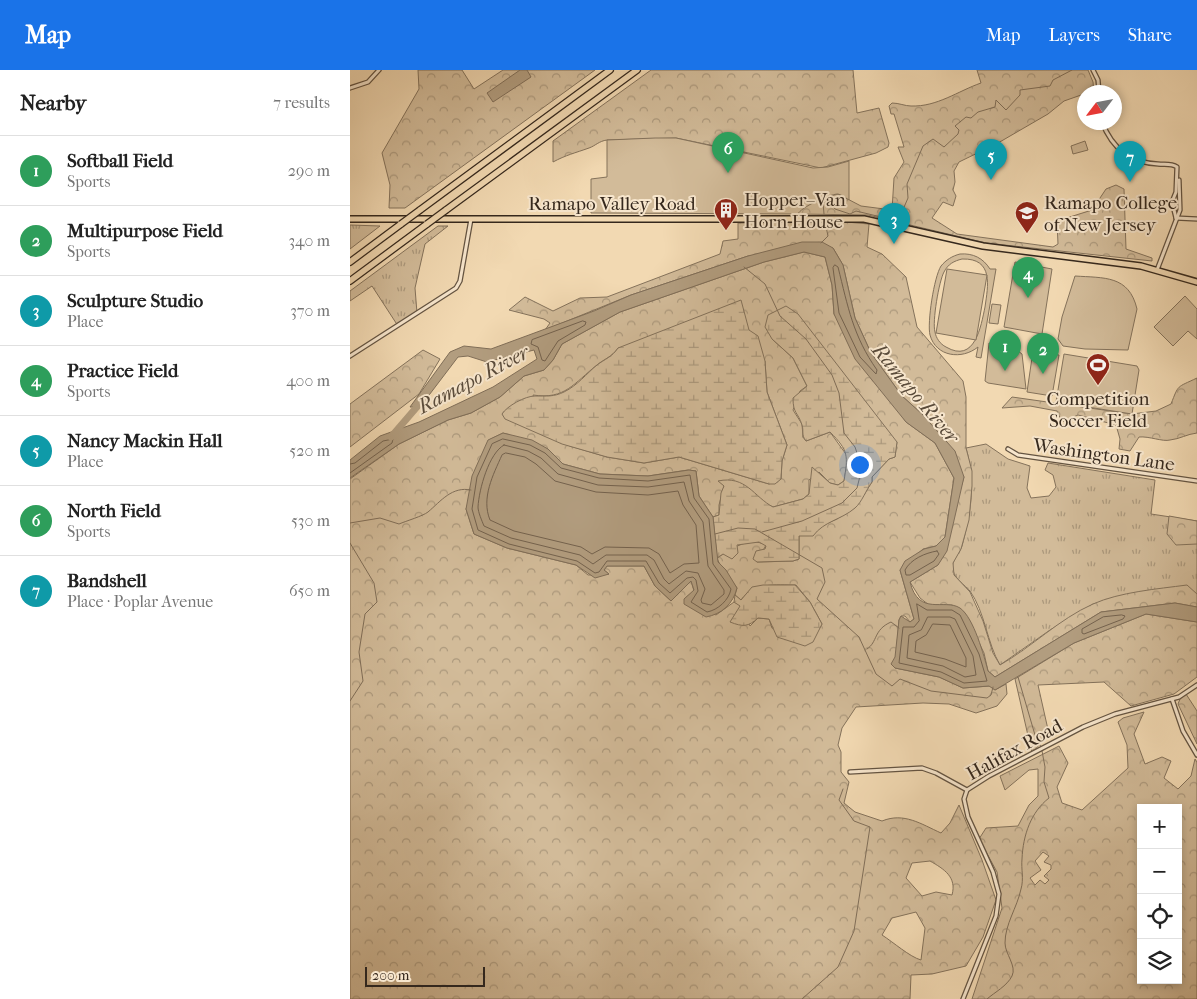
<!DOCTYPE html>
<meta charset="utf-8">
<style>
body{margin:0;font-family:"IM FELL French Canon",serif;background:#f6f6f6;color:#222}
.controls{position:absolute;right:15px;bottom:15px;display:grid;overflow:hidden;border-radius:0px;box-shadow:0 2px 8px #0003}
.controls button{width:45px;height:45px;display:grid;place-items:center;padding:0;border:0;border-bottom:1px solid #e0e0e0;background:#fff;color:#222;font:25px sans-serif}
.compass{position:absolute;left:727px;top:15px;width:45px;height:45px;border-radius:50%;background:#fff;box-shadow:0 2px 8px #0003;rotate:238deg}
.scale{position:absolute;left:15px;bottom:12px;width:120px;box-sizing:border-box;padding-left:5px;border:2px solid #35281d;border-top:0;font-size:14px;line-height:18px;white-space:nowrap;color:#35281d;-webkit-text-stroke:4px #f7e6cd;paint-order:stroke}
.you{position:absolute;left:509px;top:394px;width:18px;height:18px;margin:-12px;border:4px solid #fff;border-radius:50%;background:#1a73e8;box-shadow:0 0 0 8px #1a73e833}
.badge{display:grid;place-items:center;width:32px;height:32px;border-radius:50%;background:#1a73e8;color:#fff;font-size:16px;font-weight:700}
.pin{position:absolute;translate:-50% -41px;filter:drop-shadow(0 1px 2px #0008)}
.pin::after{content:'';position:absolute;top:26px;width:18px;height:15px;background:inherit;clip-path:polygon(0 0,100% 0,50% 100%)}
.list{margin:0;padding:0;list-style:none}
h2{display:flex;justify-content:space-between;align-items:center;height:65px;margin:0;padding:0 20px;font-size:21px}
h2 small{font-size:16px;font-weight:400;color:#767676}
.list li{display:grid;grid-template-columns:32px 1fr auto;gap:15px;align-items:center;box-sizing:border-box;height:70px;padding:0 20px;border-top:1px solid #e0e0e0}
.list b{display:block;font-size:19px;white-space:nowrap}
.list p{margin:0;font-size:16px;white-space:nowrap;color:#767676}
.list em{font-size:16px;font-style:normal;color:#767676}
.icon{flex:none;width:28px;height:28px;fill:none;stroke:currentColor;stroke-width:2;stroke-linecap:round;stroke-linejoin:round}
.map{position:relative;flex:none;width:847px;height:929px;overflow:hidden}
header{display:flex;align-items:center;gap:30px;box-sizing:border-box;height:70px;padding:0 25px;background:#1a73e8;color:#fff}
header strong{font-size:24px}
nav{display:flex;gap:28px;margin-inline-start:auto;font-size:18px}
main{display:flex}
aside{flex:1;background:#fff}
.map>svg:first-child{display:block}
.grass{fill:url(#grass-tufts);stroke:#84725b}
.forest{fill:url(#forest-crowns);stroke:#84725b;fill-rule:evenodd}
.wetland{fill:url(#wetland-marsh);stroke:#84725b}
.garden{fill:#d2bb99;stroke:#84725b;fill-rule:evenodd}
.water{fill:#b29d7f;stroke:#806e58}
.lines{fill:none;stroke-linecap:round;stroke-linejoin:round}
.shore{stroke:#74624e;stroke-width:1}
.stream{stroke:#806e58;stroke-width:1}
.river{stroke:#b29d7f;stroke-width:7}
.street-casing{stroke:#645442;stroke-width:5.5}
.primary-casing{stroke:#35281d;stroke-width:8}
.highway-casing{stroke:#35281d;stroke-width:8}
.street{stroke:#f7e6cd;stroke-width:3}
.primary{stroke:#f2d9b2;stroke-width:5}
.highway{stroke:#f2d9b2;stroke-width:5.5}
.highway-bridge-casing{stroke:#35281d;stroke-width:8;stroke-linecap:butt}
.highway-bridge{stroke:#f2d9b2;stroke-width:5.5}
.labels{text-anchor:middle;stroke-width:4;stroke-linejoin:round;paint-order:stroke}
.poi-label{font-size:19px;fill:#35281d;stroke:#f7e6cd;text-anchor:start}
.street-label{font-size:19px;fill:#35281d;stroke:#f7e6cd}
.water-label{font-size:20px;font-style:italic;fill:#5a4b3a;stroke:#f7e6cd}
</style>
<header>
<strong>Map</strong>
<nav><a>Map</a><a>Layers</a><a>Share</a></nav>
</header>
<main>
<aside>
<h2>Nearby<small>7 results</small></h2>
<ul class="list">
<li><span class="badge" style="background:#2e9e5b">1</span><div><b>Softball Field</b><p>Sports</p></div><em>290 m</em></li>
<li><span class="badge" style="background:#2e9e5b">2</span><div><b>Multipurpose Field</b><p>Sports</p></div><em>340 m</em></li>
<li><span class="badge" style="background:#0f9aa8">3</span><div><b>Sculpture Studio</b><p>Place</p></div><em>370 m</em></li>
<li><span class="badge" style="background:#2e9e5b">4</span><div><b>Practice Field</b><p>Sports</p></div><em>400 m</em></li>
<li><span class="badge" style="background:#0f9aa8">5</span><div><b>Nancy Mackin Hall</b><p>Place</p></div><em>520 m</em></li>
<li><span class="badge" style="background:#2e9e5b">6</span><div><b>North Field</b><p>Sports</p></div><em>530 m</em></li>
<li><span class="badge" style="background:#0f9aa8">7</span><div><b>Bandshell</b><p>Place · Poplar Avenue</p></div><em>650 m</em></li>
</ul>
</aside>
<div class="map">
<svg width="847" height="929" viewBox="0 0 847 929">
<defs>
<pattern id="grass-tufts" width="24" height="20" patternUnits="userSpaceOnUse" patternTransform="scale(1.25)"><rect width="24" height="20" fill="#d2bb99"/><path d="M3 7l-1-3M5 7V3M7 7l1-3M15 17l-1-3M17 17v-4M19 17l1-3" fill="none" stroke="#ab987c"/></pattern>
<pattern id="forest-crowns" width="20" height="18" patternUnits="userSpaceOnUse" patternTransform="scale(1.25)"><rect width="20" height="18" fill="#d2bb99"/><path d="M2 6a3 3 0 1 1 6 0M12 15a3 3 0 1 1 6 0" fill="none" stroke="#ab987c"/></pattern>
<pattern id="wetland-marsh" width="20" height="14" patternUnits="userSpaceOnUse" patternTransform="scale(1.25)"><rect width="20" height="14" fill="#d2bb99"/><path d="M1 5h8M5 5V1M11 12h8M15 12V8" fill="none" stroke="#ab987c"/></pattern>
</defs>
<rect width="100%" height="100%" fill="#f2d9b2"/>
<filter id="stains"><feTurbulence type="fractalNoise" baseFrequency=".004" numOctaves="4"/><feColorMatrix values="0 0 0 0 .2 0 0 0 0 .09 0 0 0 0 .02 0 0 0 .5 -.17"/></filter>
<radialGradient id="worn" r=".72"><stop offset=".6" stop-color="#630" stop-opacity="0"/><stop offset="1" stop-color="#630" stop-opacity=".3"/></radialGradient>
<g class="grass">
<path d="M0,155L30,156L0,179Z"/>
<path d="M88,156H98L75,174L65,218L67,243L48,256L22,216L0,231V221Z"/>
<path d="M636,374L658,389L680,396L677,418L681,428L699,426L706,417L703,405L695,400L698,393L805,410L801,444L847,451V537L792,522L743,534L700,560L650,595C637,573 635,542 620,521C613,513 600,506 603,493C605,487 610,482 612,476C621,442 626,413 616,378Z"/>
</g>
<g class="forest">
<path d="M68,0H112L124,19L153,0H245L55,138H39L40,115L32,83L69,19Z"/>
<path d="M301,0H503L507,43L529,38L539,73L538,77L526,83L471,98L326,68L257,70C249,71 245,76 239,78C225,83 216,85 203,92V71Z"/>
<path d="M627,0H738L743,12L744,22H734V24L714,31L698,44L648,73L609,92L604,101L605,112L603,120L606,126L603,136L593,132L582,148L607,164L703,177L708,174L707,151L742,140L756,119L766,115L774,119L776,179L802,188V191L636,173L518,145L448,144L449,140L469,129L488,124L511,136L542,140L544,108L554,92L548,77H554L544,44H541L539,36L542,33C549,33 555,36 561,36C587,37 608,21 631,13Z"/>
<path d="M496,152L519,154L517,177L532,184L556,207L567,257L613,311L616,327V378L622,401V416L619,450L611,479L603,493L604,505L620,522L633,551L643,583L650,595C682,577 709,549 743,534C770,522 807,519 837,515L847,524V537L825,533L751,542L645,607L638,601L634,583L614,542L602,535H579L570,528L560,512L588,495L614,407L572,344L552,326L521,283L505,248L493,195L483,178L398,186L281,225L195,260L200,253L194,249L159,240L175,227L203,241L230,228L257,227L370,184L373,171L388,169V153Z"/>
<path d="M454,182L475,187L482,215L484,244L556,352L585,373L604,408L595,467L586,476L573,479L550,500L564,549L560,552L555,546H551L549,550L545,598L589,607L613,618L640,616L645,620L656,614L657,624L647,636L626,643L599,634L573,633L506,637L492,658L488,675L491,682V702L499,712L494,733L505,742L532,751C554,742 571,754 591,763L600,753L609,735L632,790L646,830L633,867L616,896L582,904L561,905L560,929H0V409L49,374L98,350L121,343L150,327L174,306L194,300L203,290L212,274L270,242L414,192ZM422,269L547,372L545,387L539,389L522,407V412L506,437L487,449L449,466V489L443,491L407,492L416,475C398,466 382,479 367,488C369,495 382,511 387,518L385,525L391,530C404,512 425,515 446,515L460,532L472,554L467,562L422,558L419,549L408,548L400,556L390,535L384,532L366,545L334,529L344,521L341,511L321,531L305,516L294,496H257L254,500L259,504L238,505L226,495L157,478L124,464L116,439L139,370L153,363L198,379L213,394L250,404L298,406L338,400L346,401L349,426L363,447L369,445V435L374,416L369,411L423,437L453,429L459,424V410L469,402L480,413L488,415L494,411L498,387L480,362L456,371L453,367L452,354L443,340L450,321L457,316L443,288ZM268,278L415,291L417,322L437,375L432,391L431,409L419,414L329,387L294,393L257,387L220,376L196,366L183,325C215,330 224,313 247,295C254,289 262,287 268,278ZM580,791C594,799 607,807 602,825L586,822L572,826L556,808L562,793ZM566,842L575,858L571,890C560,887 543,872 532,865L542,848Z"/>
<path d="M73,280L90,289L69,324L0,377V334Z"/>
<path d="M847,308V363C837,364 830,369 820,370C813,372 799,366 789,367L780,381L769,379L770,369L766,355L728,345L712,352L707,341L680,336L652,338L662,327L782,344L806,341L821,334C829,314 826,318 847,308Z"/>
<path d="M819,446L847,451V474L826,475L817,464Z"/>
<path d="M796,544L847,552V607L824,624L781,636L754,612L688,615L699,664L682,683L665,609L724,573Z"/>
<path d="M836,624L847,641V674L828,634L830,629Z"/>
<path d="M794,642L784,664L795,694L812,687L821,691L814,708L828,719L841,706L845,689L847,692V929H622L652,838L647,802L629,769L636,758L668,756L679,735L688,726V699L679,700L655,720L650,706L709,676L718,693L707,717L712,733L732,740L778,698L777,675L768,652L773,648ZM791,738H828V910H791ZM693,782L699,786L694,792L701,795V799L694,806L699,810L695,814L690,810L685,815L680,808L691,800L685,791Z"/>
</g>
<g class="wetland">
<path d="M391,230L399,260L408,266L415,291L417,322L437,375L432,391L431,409L425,414H419L329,387L294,393L257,387L212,374L155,349L152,344C157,336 175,326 185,326C196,326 204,327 214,322C228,315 236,304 247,295C255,289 262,287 268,278Z"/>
<path d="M436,236L448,244L547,372L545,387L539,389L522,407V412C516,420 512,432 505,438C491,450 474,451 463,466H449V489L443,491L407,492L403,489L406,481L415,479L416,476L409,472L387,475L388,483L382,489L373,484L367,488L363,447L369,445L371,423L374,416L368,411C396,405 404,427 423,437L453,429L459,424L462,397L480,413L488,415L494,411C498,386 499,381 480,362L456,371C451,365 454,361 452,355C448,342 443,344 443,328L457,316L443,288L422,269L415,257L418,245Z"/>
<path d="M413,515H445L460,532L472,554L463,572L455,576L427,567L419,549L408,548C398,557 393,557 380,552L390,536L384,532L385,525L391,530L402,517Z"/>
</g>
<g class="garden">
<path d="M305,68H326L463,98L478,97L499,91V130C496,128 492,125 488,124C479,124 450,138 448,144L241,143V109L257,107V70Z"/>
<path d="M735,71L738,80L723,84L721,76Z"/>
<path d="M610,184C623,183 633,188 640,199H646L631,288L626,287L628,277C612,290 586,287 580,265C577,253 584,207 591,196C596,190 602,186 610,184ZM612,189C644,188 638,216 635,237C631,256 625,294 596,277C590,274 586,268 585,262C582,252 589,211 594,202C598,194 604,191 612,189Z"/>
<path d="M665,192L702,199L692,264L654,257Z"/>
<path d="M597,199L637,205L626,270L586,263Z"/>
<path d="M725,206C754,208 779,205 787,239L778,280L735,279L713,276L708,269L712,247Z"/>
<path d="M835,226L847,239V269L838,261L823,276L804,257Z"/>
<path d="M642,234L651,235L648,254L639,253Z"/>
<path d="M639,273L668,281L672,284L676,319L638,313L635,311Z"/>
<path d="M683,281L709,285L702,326L677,322Z"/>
<path d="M714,284L787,296L789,300L782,344L706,332Z"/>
</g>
<g class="water">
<path d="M170,0H177L181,7L143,32L137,23Z"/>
<path d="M452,172H472L483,178L493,195L505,248L521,283L552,326L572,344L605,381L614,407L597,481L588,495L560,512C569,547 594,528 610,538C624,548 634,586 638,601L645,607L751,542L825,533L847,537V552L796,544L724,573L645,620L639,616L613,618L589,607L545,598L541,594L545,587L549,550L551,546L560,552L564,549L550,500L555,491L574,479L586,476L595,467L604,408L585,373L556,352L505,289L484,244L482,215L475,187L454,182L414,192L270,242L212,274L203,290L194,300L174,306L150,327L121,343L98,350L49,374L0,408V390L30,366L69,352L143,317L187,289L184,280L137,292L118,286L108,287L70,337H60L100,282L114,276L141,279L244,241L281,225L398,186Z"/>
<path d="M153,363L182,370L198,379L213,394L250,404L298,406L339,400L346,401L349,426L363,447L368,492L376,500L387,518C383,534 372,544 356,547L334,534V529L344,520L341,511L321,531L305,516L294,496H257L254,500L259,504L245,508L226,495L157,478L124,464L116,439L122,406L138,370Z"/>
</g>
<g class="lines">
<g class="shore">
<path d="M485,195L488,197C498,237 503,266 527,300L526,304L510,287L489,243L483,198Z"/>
<path d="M233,251L236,252L235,255L208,271L195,291L192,290L188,277L181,274L182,270Z"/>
<path d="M153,369L180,375L195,383L211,398L249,408L298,411L340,405L344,428L359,449L363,494L381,519C379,530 368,540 357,542L341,532L348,521L346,510L343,507L337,508L320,523L309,513L296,491H257L249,502L245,503L227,491L159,474L128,460L122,439L127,407L142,374Z"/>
<path d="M154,375L178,381L191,388L208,404L248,415L298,417L334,412L339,431L353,452L358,496L374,520V524L361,535L352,533L351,530L355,519L348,503L336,501L319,514L314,509L304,490L297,485H256L243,494L230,485L161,468L134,456C132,451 128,442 128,437C129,419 139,383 154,375Z"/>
<path d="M156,383L175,387L186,394L205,411L246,422L298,425L328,421L333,435L346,455L349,493L334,494L320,503L309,484L299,478L255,477L242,484L231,477L164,461L140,450C131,428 143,405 152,385Z"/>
<path d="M0,394L5,393L33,371L43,369L42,373L0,403"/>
<path d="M587,481L589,484L584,491L560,505H556L555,500C561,489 575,483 587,481Z"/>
<path d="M567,534L577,540H602L610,545L629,584L637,611L614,613L591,602L549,593L553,557H564L569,551Z"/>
<path d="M772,545L775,546L773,549L734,564L732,563V559L753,547Z"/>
<path d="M578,547H600L605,549L623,586L626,605L615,607L593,596L557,588L559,565L571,560Z"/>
<path d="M583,554L600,555L616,588V597L595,589L565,582L566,571L576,565Z"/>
</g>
<g class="stream">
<path d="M474,144L473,132H480L485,139L500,144L506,141L548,151L558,128L557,114L573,76L583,69L594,77L608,64L609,60L605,56L616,47L621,48L628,42L645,37L646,30L656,40L670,25V20L700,16L703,10L722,0"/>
<path d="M471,173L478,166L475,152"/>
<path d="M394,197L415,214L430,246L456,269L482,305L489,323L494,363L505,377L512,398L507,418L492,433L452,451L412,462"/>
<path d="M0,453L30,448L49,454C56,451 73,446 78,442C91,431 102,416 121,420"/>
<path d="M365,464L388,458L405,459L472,498L475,512L467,529L509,567L526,604L542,616L550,609L581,621L637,628L641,625L643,617"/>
<path d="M0,473L24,513L27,532L15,544L9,582L13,611L0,631"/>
<path d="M517,579C528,572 523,560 541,552L549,558"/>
<path d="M668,607L685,665L691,677"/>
<path d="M452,929L488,897L504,861L520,757L504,751L489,730L493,719"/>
<path d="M637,929C645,922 657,916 662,906C667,896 655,884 655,873C655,854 667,838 671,819C674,809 671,799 672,789C673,765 681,742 699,728L694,712L695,697L692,681"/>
</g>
<path class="river" d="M41,367L72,331"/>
<g class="street-casing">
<g id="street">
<path d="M743,0L748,10L749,22"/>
<path d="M0,18L18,12L29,0"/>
<path d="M752,52C762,78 780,93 808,94C814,95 821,93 827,97L826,122L822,132L826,148"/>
<path d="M826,148L847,149"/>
<path d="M807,200L830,140L829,110"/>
<path d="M0,286L106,218L110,211L121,149"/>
<path d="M658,379L668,385L847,411"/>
<path d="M822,629L833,661L847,685"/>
<path d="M500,702L572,698L586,703L617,720"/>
<path d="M613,929L646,846L649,824L643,802L618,747L614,729L617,720L639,706L733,657L765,644L829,627L847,615"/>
</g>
</g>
<g class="primary-casing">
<path id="primary" d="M0,149H514L633,176L791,196L847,212"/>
</g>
<g class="highway-casing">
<g id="highway">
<path d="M70,140L260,0"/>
<path d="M96,140L287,0"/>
<path d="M0,192L51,154"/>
<path d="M0,211L77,154"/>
</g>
</g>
<use href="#street" class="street"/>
<use href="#primary" class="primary"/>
<use href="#highway" class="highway"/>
<g class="highway-bridge-casing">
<g id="highway-bridge">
<path d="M51,154L70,140"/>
<path d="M77,154L96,140"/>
</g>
</g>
<use href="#highway-bridge" class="highway-bridge"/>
</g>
<defs>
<g id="building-pin" transform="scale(1.25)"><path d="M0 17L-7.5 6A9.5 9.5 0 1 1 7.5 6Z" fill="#8f2418" stroke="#f7e6cd"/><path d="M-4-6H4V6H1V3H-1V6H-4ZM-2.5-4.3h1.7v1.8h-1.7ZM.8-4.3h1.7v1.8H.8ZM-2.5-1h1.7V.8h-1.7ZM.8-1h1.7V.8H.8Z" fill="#fff"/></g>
<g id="university-pin" transform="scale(1.25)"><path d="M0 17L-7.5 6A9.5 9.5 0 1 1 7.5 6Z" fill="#8f2418" stroke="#f7e6cd"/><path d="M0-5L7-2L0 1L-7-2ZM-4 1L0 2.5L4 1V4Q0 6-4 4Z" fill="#fff"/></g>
<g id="stadium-pin" transform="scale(1.25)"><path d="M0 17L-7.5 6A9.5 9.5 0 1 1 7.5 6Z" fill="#8f2418" stroke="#f7e6cd"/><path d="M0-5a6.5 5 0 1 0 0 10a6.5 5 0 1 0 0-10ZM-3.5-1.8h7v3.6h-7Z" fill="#fff"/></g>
</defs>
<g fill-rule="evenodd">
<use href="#building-pin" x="376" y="140"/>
<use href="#university-pin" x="677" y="143"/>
<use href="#stadium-pin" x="748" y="295"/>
</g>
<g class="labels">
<g class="poi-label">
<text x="394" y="136">Hopper–Van<tspan x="394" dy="22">Horn House</tspan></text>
<text x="694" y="139">Ramapo College<tspan x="694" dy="22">of New Jersey</tspan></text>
<text x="748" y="335" text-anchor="middle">Competition<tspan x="748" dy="22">Soccer Field</tspan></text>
</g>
<g class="street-label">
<text x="262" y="140">Ramapo Valley Road</text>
<text transform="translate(754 384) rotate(8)" y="7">Washington Lane</text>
<text transform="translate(664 679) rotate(-29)" y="7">Halifax Road</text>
</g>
<g class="water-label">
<text transform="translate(123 309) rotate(-28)" y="7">Ramapo River</text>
<text transform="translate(566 323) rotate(50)" y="7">Ramapo River</text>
</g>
</g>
<rect width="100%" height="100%" filter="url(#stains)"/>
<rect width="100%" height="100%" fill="url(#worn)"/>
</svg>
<div class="controls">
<button>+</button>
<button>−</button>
<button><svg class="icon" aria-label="locate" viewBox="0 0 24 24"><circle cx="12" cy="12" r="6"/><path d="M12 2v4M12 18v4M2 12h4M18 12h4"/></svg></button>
<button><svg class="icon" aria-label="layers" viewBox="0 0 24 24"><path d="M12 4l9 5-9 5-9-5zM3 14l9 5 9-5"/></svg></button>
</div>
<svg class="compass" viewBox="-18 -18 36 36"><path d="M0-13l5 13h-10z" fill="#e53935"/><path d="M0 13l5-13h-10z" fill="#767676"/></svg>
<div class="scale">200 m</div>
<div class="you"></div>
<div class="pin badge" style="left:655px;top:301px;background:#2e9e5b">1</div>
<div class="pin badge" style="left:693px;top:304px;background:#2e9e5b">2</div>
<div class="pin badge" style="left:544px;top:174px;background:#0f9aa8">3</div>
<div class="pin badge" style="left:678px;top:228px;background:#2e9e5b">4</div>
<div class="pin badge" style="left:641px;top:110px;background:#0f9aa8">5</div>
<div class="pin badge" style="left:378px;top:103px;background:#2e9e5b">6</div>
<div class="pin badge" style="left:780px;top:112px;background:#0f9aa8">7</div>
</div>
</main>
